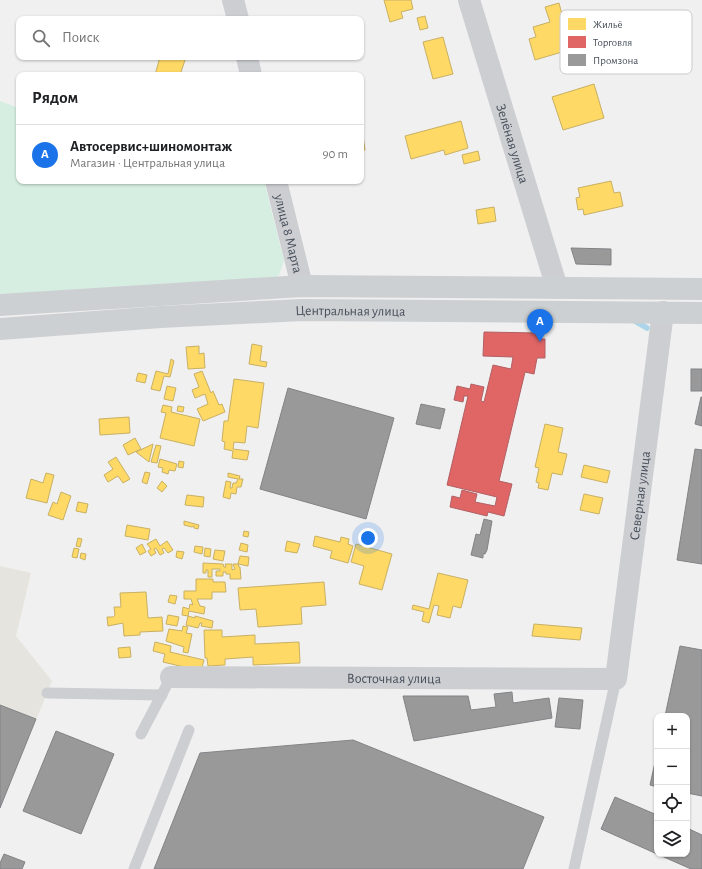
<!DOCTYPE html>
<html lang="ru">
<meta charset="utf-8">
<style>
body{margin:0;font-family:"Alegreya Sans",sans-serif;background:#f2f2f2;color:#202124}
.controls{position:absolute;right:12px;bottom:12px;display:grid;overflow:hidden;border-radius:8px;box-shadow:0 1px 3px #0004}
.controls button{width:36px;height:36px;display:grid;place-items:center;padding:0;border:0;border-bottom:1px solid #e0e0e0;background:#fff;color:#202124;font:20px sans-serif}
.you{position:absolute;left:368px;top:538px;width:14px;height:14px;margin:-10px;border:3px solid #fff;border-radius:50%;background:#1a73e8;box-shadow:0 0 0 6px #1a73e833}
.badge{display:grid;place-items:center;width:26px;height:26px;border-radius:50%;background:#1a73e8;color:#fff;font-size:13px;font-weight:700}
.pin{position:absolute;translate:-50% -33px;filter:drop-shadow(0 1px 2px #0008)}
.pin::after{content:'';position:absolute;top:21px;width:14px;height:12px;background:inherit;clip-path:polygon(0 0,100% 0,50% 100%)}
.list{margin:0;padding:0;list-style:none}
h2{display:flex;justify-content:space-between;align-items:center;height:52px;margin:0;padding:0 16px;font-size:17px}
h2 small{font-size:13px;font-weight:400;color:#757577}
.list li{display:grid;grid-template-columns:26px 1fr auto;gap:12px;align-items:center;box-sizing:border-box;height:60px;padding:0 16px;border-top:1px solid #e0e0e0}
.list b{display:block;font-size:15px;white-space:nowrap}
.list p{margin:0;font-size:13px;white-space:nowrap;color:#757577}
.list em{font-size:13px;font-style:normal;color:#757577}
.icon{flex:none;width:22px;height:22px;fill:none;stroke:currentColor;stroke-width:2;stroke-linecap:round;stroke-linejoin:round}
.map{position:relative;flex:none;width:702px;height:869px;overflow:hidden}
.search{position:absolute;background:#fff;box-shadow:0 1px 3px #0004;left:16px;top:16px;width:348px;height:44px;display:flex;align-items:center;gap:10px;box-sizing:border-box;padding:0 14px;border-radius:8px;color:#757577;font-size:15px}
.panel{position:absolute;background:#fff;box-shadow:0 1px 3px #0004;left:16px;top:72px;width:348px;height:112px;border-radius:8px}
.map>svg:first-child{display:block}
.commercial{fill:#e5e4de}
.green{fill:#d6eee2}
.homes{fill:#ffd966;stroke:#c8b063}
.shops{fill:#e06666;stroke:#b25f63}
.industry{fill:#999;stroke:#818387}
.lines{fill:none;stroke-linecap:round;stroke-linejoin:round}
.stream{stroke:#acd5ea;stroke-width:5.5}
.service{stroke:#ccced1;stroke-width:11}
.minor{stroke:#ccced1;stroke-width:22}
.secondary{stroke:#cdd0d2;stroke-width:22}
.labels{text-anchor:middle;stroke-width:4;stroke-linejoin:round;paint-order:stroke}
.street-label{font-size:14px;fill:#48505c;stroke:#fff}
.key{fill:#fff;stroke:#c8cace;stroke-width:1}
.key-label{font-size:11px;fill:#48505c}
</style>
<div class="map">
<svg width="702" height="869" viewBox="0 0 702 869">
<rect width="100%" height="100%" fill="#f1f0f0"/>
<path class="commercial" d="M0,566L31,573L16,636L52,681L0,808Z"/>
<path class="green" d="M0,101L19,108V181H264L284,261L279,275L268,283L0,300Z"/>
<g class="homes">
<path d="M384,0H411L413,9L401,12L403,18L390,22Z"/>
<path d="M559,3L563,18L582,13L588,34L580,37L582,46L535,60L529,39L536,37L533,27L550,22L545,7Z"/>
<path d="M425,16L428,28L420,30L417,18Z"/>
<path d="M443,37L453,74L433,79L423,42Z"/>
<path d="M160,57H186L180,75H155Z"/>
<path d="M594,84L604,118L563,130L552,97Z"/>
<path d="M361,121L365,150L361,151Z"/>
<path d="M461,121L468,148L445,155L444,150L411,159L405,136Z"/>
<path d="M478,151L480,160L464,164L462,155Z"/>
<path d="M611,181L614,193L620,192L623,206L584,215L583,209L578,210L576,198L580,197L578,188Z"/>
<path d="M494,207L496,221L478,224L476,210Z"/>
<path d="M252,344L262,346L260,361L267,362L266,367L249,364Z"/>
<path d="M199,346V354L204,353L205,368L188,369L186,347Z"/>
<path d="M171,359L174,361L170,377L164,376L160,391L151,389L156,371L168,374Z"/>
<path d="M202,371L211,393L213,391L219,405L222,404L225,412L203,421L197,409L208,404L205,394L195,398L192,390L199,387L194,374Z"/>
<path d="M138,373L147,375L145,383L136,381Z"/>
<path d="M234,379L264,383L258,428L247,426L245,443L234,442L233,449L249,451L247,460L232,458L233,451L224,449L225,442L222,441L224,421H228Z"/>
<path d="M167,386L176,388L173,401L164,399Z"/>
<path d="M163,405L172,407L171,412L200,419L194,446L160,438L166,413L161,412Z"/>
<path d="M178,406L184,407L183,412L177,411Z"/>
<path d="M129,417L130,433L100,435L99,419Z"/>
<path d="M545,424L563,428L558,452L567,454L562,475L552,473L548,490L538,488L539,483L536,482L539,468L535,467Z"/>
<path d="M135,438L141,449L128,455L123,445Z"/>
<path d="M153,444L149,462L136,452Z"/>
<path d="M156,445L161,446L157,463L151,462Z"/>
<path d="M116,457L130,479L123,483L118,476L108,482L104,475L113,469L108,462Z"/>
<path d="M160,459L177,464L175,471L169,470L168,474L162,472L163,468L158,467Z"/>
<path d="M179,461L184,462L183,468L178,467Z"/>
<path d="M584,465L610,471L607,483L581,477Z"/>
<path d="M145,472L150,473L147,484L142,482Z"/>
<path d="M46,473L54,475L47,503L26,498L31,479L43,483Z"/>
<path d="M228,473L240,476L239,479H243L241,487H237L236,494L231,493L230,499L223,497L226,481L231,482L230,488H232L233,483H236L238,479L228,477Z"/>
<path d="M162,481L167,486L162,492L157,488Z"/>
<path d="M61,492L71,496L63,520L48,515L53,502L57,504Z"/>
<path d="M584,494L603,498L599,514L580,510Z"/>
<path d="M187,495L204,497L203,507L185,505Z"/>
<path d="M78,502L88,504L86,513L76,511Z"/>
<path d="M184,521L199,525L198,529L194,528V526L192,527L184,525Z"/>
<path d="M127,525L150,529L148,540L125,536Z"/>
<path d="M244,531L249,532L248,537L243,536Z"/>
<path d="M315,536L340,542L341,537L349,539L348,544L353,546L348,563L330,558L332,551L313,546Z"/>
<path d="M78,538L82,539L80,547L76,546Z"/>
<path d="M156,539L160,546L167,541L173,550L168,553L164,548L162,549L164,553L160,555L156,548L154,549L156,553L151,556L148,551L151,549L147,544Z"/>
<path d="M287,541L300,544L297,553L285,551Z"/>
<path d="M241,543L248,545L247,552L239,550Z"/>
<path d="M142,544L146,552L140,555L136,548Z"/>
<path d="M356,544L392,554L382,590L359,584L364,566L351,562Z"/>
<path d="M195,546L203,547L202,554L194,552Z"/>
<path d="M74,548L79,549L77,558L72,557Z"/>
<path d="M205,548L211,549L210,557L204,556Z"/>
<path d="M215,550L225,551L223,561L213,559Z"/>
<path d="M177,551L184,552L182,559L176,557Z"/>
<path d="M81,553L86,554L85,560L80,558Z"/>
<path d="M240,556L249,557L248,566L238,564Z"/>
<path d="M203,563L223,564L224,567H226L225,564H232V570L235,569L233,564H238L239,567H240L241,579H230V574H226V572H223V576H216V571H220V569H212V577H208V570H206V573H203Z"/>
<path d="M438,573L468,580L461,608L453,606L450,618L437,615L439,606L434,605L429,623L422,621L424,612L412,609L413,605L429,609Z"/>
<path d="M196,579H213V582H225L226,592H212V599H197L200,606L205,607L204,614L189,611L188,616L182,615L183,607L189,609L190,604L193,605L191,599H184V591H196Z"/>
<path d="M324,582L326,605L301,607L302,624L258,627L256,609L240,610L238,588Z"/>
<path d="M146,592L148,618L162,617L163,631L140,632V635L124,636L123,623L108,626L107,617H113L115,615L114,607H121L120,593Z"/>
<path d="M170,595L177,596L175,604L168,602Z"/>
<path d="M168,615L179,617L177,626L166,624Z"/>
<path d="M188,616L195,618V616L213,621L212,628L201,626L202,623H200L198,628L186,625Z"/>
<path d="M534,624L582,628L580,640L532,636Z"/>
<path d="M183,626L188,627L186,633L192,634L188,653L183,652L184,647L166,641L169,629L182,631Z"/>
<path d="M204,630H222V637L255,635V644L299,642L300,663L253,665V657L225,659V665L208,666L207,658H205Z"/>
<path d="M155,642L171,646L170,652L204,660L201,671L163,662L165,654L153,651Z"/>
<path d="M130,647L131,657L119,658L118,648Z"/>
</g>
<path class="shops" d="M484,332L538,333V339H545V358H537L534,374L525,372L499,481L512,484L504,516L488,512L487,516L450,507L452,496L460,498L462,490L477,494L475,502L495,506L497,497L447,485L468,396H464L463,402L454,400L457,386L470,389L471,384L484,387L481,401L484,402L493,365L511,369L513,357L483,356Z"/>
<g class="industry">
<path d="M571,248L611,249V265L576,264Z"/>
<rect x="691" y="369" width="11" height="22"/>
<path d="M288,388L394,418L366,519L260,489Z"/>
<path d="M701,397H702V426L695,424Z"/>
<path d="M421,404L445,409L440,429L416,424Z"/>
<path d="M695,449L702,450V564L677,560Z"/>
<path d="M484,519L492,521L487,550L485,554H483V558L471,555L476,534L480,535Z"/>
<path d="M680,646L702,650V796L687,793V716H665Z"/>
<path d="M512,692L513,703L549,698L552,718L414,741L403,696H468L471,710L496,707L494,694Z"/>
<path d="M559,698L583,700L580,729L555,727Z"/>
<path d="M0,705L36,719L0,808Z"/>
<path d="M56,731L114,754L81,834L23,811Z"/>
<path d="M353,740L544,817L523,869H154L200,753Z"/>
<path d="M657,753V787L650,785Z"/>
<path d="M615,797L657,815V854L601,829Z"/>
<path d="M687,828L702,835V869H691L657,854H687Z"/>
<path d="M4,854L25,862L22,869H0V863Z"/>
</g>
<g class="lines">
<path class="stream" d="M635,321L647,328"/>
<g class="service">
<path d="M47,693L162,695"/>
<path d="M141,734L171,677"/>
<path d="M134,869L189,730"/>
<path d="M574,869L616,679"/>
</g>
<g class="minor">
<path d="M233,0L238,19"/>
<path id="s1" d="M469,0L557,288"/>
<path d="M247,57L251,75"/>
<path id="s2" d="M276,181L302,286"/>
<path id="s3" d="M171,677L616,679L663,312"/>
</g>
<g class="secondary">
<path d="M0,305L302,286L702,289"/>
<path id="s4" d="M0,329L161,317L302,310L702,313"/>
</g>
</g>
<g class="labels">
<g class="street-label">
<text dy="5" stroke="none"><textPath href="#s1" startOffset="150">Зелёная улица</textPath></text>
<text dy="5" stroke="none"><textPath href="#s2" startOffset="54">улица 8 Марта</textPath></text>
<text dy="5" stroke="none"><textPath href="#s4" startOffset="351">Центральная улица</textPath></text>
<text dy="5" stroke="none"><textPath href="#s3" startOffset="630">Северная улица</textPath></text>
<text dy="5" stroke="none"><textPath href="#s3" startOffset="223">Восточная улица</textPath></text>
</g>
</g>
<rect x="560" y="10" width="132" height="64" rx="6" class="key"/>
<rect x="568" y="18" width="18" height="12" fill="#ffd966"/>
<rect x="568" y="36" width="18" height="12" fill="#e06666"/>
<rect x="568" y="54" width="18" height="12" fill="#999"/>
<g class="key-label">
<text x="593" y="28">Жильё</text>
<text x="593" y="46">Торговля</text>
<text x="593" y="64">Промзона</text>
</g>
</svg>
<div class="controls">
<button>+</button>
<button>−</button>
<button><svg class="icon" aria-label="locate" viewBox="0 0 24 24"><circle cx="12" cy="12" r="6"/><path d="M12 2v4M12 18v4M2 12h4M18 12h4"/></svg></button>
<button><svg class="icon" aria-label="layers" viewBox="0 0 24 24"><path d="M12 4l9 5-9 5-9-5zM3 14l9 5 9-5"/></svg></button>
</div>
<div class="you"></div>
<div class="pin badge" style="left:540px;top:342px">A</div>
<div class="search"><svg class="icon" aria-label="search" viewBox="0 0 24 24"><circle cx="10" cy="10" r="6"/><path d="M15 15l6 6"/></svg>Поиск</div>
<section class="panel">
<h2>Рядом<small></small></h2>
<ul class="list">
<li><span class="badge">A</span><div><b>Автосервис+шиномонтаж</b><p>Магазин · Центральная улица</p></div><em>90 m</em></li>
</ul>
</section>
</div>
